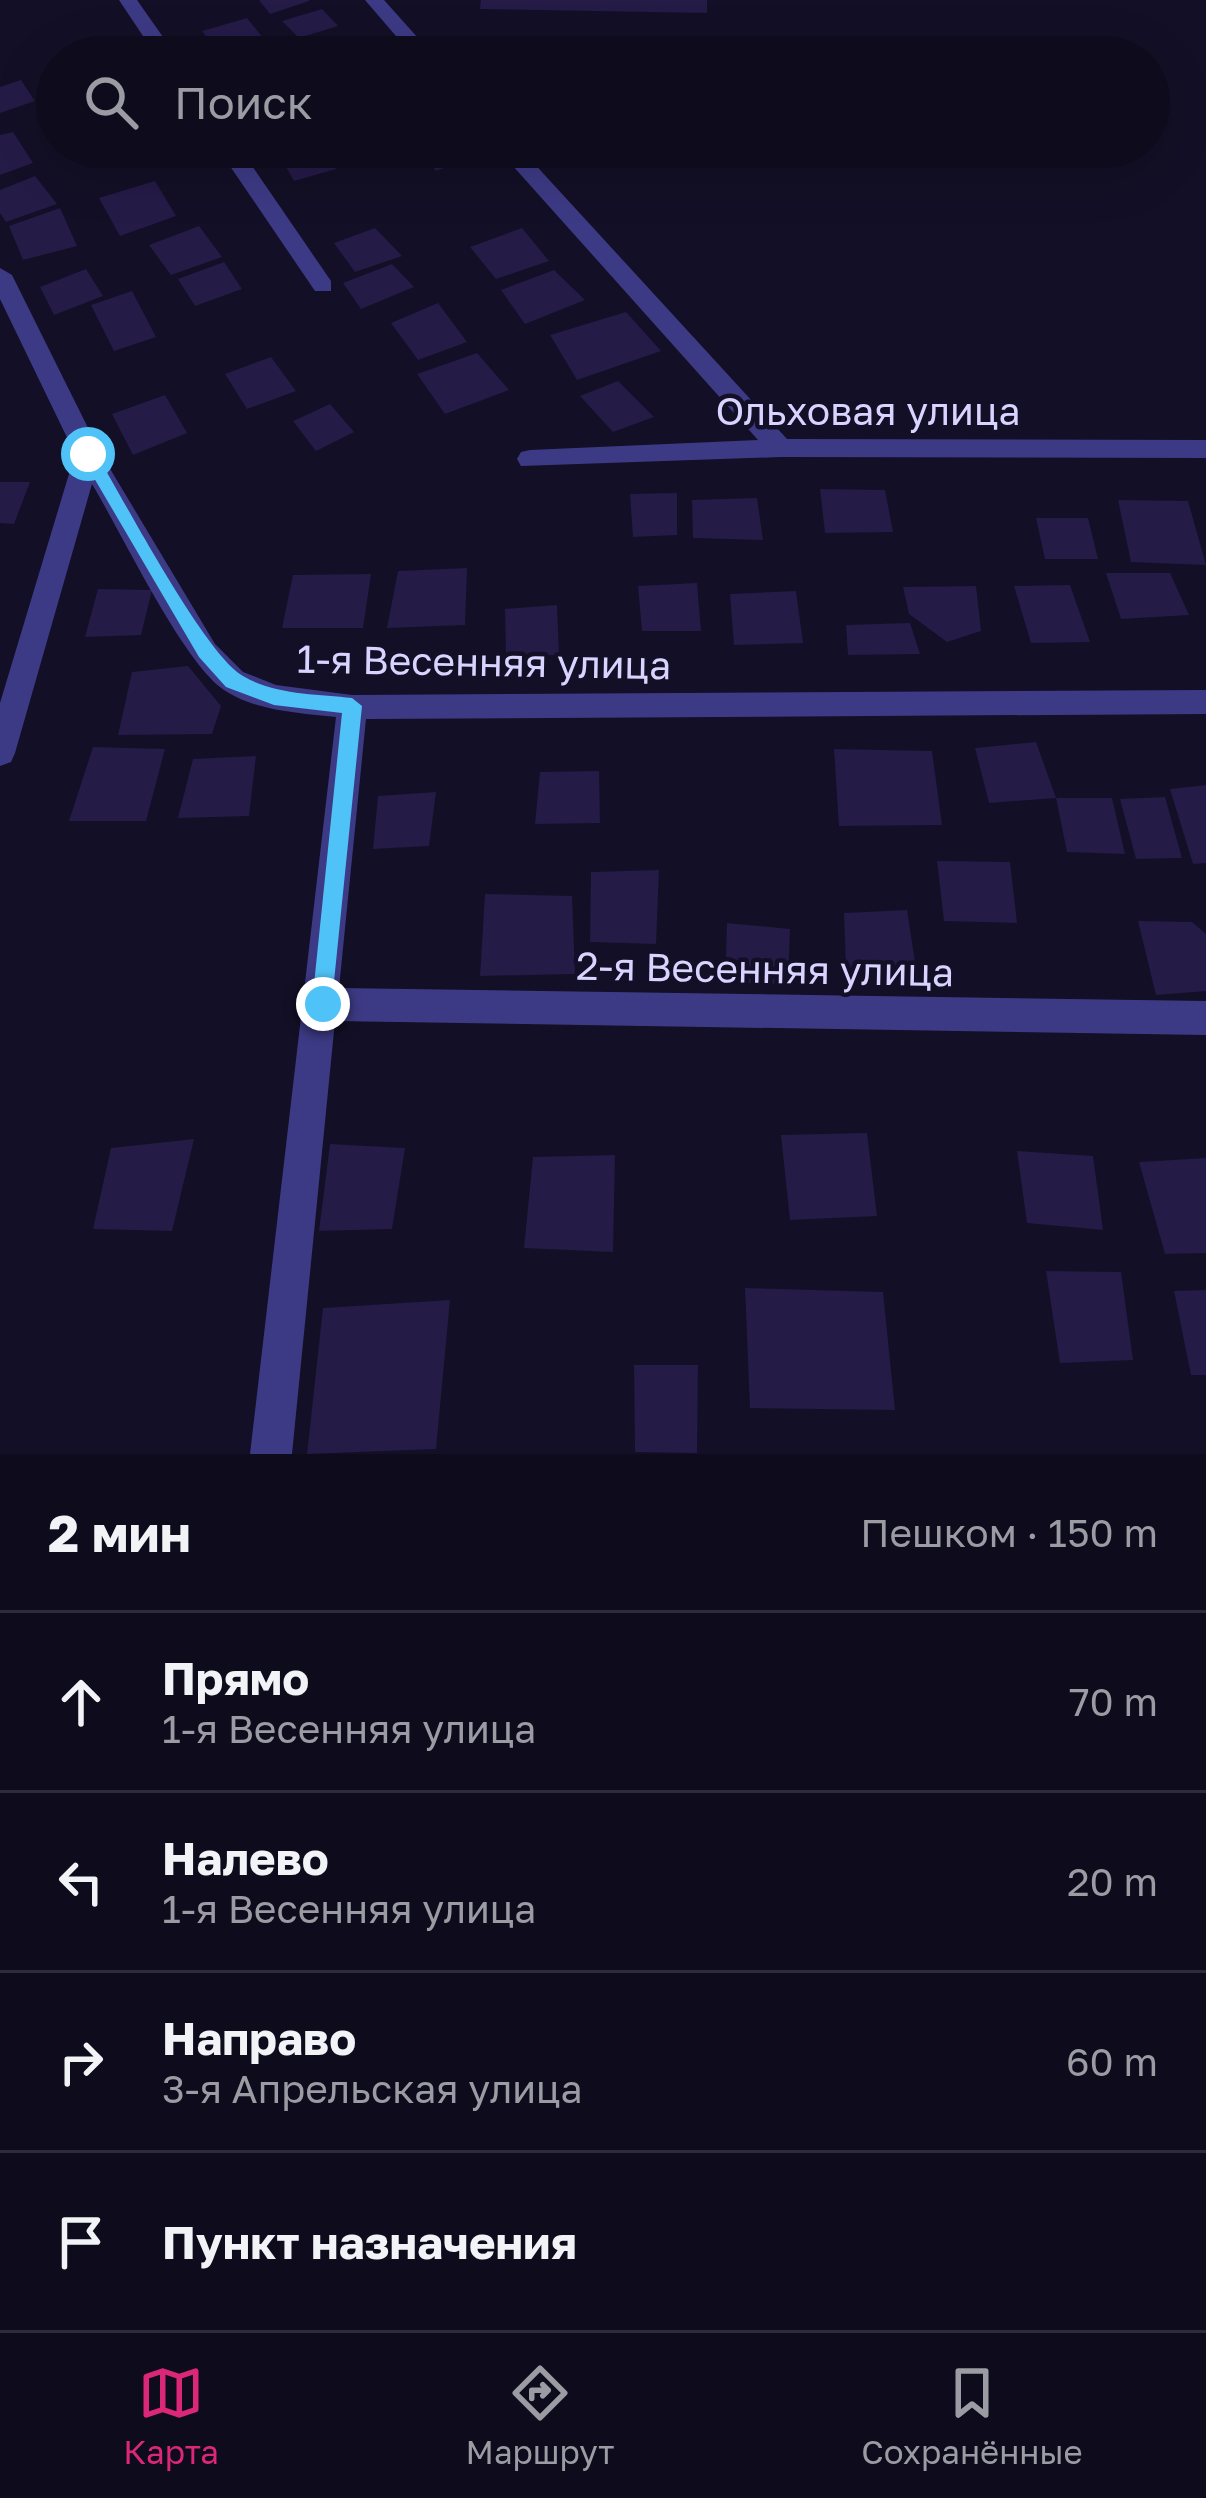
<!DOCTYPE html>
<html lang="ru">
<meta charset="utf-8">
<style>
body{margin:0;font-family:"Golos Text",sans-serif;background:#1c1929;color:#f1f3f6}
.stop{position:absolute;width:36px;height:36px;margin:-27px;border:9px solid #4fc3f7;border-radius:50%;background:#fff}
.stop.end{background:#4fc3f7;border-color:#fff;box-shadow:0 3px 12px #0008}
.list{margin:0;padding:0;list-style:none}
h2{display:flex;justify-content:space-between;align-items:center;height:156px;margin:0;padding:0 48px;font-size:51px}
h2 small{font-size:39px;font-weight:400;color:#9b9ba3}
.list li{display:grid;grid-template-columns:78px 1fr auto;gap:36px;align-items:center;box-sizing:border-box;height:180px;padding:0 48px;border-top:3px solid #2e2b3b}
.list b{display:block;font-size:45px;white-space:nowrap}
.list p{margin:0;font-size:39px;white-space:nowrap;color:#9b9ba3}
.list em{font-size:39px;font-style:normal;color:#9b9ba3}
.icon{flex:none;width:66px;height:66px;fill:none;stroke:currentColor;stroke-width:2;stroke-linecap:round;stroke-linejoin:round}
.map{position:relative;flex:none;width:1206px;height:1454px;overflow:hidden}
.search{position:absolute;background:#0e0b1c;box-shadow:0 12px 48px #0002;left:36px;right:36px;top:36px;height:132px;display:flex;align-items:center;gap:30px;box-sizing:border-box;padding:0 42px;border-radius:66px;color:#9b9ba3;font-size:45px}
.sheet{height:876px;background:#0e0b1c}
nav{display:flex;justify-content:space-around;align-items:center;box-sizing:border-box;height:168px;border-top:3px solid #2e2b3b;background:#0e0b1c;font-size:33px;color:#9b9ba3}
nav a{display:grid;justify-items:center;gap:6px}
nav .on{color:#db2777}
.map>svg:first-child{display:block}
.building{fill:#241b47}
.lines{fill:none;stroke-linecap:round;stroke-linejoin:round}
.street{fill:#3d3a85;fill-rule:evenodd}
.route{fill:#4fc3f7}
.labels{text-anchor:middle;stroke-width:9;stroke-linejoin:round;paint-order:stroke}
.street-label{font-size:39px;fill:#d9d4ff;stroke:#130f26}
</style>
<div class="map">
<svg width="1206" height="1454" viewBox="0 0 1206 1454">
<rect width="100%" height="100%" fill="#130f26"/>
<g class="building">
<path d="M259,0H309V1L270,14Z"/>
<path d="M481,0H707V13L480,9Z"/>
<path d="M322,9L338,26L299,38L282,21Z"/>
<path d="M247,18L263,38L217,51L202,31Z"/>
<path d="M366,40L383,57H317V56Z"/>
<path d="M21,80L35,101L0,113V87Z"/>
<path d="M13,132L33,163L0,175V135Z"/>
<path d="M323,147L336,169L294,181L281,158Z"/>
<path d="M424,147H465L474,157L436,171L419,149Z"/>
<path d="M35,176L57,204L6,222L0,213V190Z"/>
<path d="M155,181L176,216L120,236L99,198Z"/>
<path d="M60,208L77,246L23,260L9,226Z"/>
<path d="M199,226L222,257L171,275L149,245Z"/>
<path d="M375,228L402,256L355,272L334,243Z"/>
<path d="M522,228L549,261L496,279L470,247Z"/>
<path d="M224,262L242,289L195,306L178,279Z"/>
<path d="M392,264L414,287L361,309L343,283Z"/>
<path d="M86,269L103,296L54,315L40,287Z"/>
<path d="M554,270L585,300L525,324L501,290Z"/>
<path d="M132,291L156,337L114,351L91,305Z"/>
<path d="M438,303L467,342L418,360L391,323Z"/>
<path d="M626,312L661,351L577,380L550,335Z"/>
<path d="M477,353L509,390L445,414L417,374Z"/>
<path d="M271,357L296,391L247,409L225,374Z"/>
<path d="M618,381L654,417L613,432L580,396Z"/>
<path d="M165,395L187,433L133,455L112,414Z"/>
<path d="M330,404L354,432L316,451L293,421Z"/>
<path d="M0,482H30L14,524L0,523Z"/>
<path d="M820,489L885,490L893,532L825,533Z"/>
<path d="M677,493V535L633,537L630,494Z"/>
<path d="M757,498L763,540L693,538L692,500Z"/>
<path d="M1118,500L1188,501L1206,565L1131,562Z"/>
<path d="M1036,518H1088L1098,559H1045Z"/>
<path d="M467,568L465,625L387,628L398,571Z"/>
<path d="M1106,573H1170L1189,615L1121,619Z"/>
<path d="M371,574L363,628H282L293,575Z"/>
<path d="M697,583L701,631H642L638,586Z"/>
<path d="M1070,585L1090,642L1031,643L1014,586Z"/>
<path d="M976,586L981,631L947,642L909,614L903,587Z"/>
<path d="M98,589L152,590L141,635L85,637Z"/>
<path d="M796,591L803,643L734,645L730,594Z"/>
<path d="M557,605L559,655L506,656L505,609Z"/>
<path d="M910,623L920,654L848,655L846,625Z"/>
<path d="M188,666L221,706L212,734L118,735L132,672Z"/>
<path d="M1036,742L1056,798H1112L1125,854L1067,852L1056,798L989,803L975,748Z"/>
<path d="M93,747L165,749L146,821H69Z"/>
<path d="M834,749L932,751L942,825L839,826Z"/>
<path d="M256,756L249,816L178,818L193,759Z"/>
<path d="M599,771L600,823L535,824L540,772Z"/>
<path d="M1206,785V863L1193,864L1170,789Z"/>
<path d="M436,792L429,846L373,849L378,796Z"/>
<path d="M1165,797L1182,858L1136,859L1120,799Z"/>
<path d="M937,861L1010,862L1017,923L944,921Z"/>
<path d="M659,870L656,944L590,942L591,872Z"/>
<path d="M485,894L572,896L575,974L480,976Z"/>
<path d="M907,910L916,969H846L844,913Z"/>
<path d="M1138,921L1192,922L1206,934V991L1156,995Z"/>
<path d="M727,923L790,929L788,984L725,983Z"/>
<path d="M867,1133L877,1216L790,1220L781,1135Z"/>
<path d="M194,1139L172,1231L93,1229L111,1148Z"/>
<path d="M330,1144L405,1148L392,1229L319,1231Z"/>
<path d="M1017,1151L1093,1156L1103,1230L1027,1223Z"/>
<path d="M615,1155L613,1252L524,1248L533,1157Z"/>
<path d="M1206,1158V1253L1165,1254L1139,1162Z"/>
<path d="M1046,1271L1121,1272L1133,1360L1060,1363Z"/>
<path d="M745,1288L883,1292L895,1410L750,1408Z"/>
<path d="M1206,1290V1375H1191L1174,1291Z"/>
<path d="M450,1300L436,1449L307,1454L323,1308Z"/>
<path d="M634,1365H698L697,1453L635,1452Z"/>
</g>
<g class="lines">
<g class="street">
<path d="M119,0H137L177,57H157Z"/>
<path d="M365,0H384L435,57H414Z"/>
<path d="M217,147H239L331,281V291H315Z"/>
<path d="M496,147H519L787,439L1206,440V458L780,457L521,466L517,459L521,452L530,450L758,440Z"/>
<path d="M0,268L12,275L100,452L215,644L243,672L276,685L352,695L1206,690V714L366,719L339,988L1206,1001V1035L335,1021L292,1454H250L336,717C299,713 251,711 220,687C179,654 122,534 92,484L15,753L11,762L0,766V703L75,454L0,299Z"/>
</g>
</g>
<path class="route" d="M82,450H94C121,495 205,655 243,676C274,695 317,694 352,698L362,706L331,1011L323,1015L312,1004L342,713L274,705L226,687L199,657L80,454Z"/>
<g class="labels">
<g class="street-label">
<text x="868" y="425">Ольховая улица</text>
<text transform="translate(484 662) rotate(1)" y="14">1-я Весенняя улица</text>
<text transform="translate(765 969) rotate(1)" y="14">2-я Весенняя улица</text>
</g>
</g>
</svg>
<div class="stop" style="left:88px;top:454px"></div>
<div class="stop end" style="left:323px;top:1004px"></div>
<div class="search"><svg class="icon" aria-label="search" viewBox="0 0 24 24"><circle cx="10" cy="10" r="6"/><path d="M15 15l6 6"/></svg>Поиск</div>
</div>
<section class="sheet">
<h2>2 мин<small>Пешком · 150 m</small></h2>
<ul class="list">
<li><svg class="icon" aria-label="ahead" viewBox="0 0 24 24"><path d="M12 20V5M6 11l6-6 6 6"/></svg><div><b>Прямо</b><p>1-я Весенняя улица</p></div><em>70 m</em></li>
<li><svg class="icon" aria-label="left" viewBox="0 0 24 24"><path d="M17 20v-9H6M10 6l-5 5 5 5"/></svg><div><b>Налево</b><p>1-я Весенняя улица</p></div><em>20 m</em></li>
<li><svg class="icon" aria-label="right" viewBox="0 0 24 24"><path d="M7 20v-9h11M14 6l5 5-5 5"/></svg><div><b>Направо</b><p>3-я Апрельская улица</p></div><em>60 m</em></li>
<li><svg class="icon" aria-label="arrive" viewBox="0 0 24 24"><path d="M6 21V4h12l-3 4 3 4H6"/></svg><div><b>Пункт назначения</b></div></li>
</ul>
</section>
<nav>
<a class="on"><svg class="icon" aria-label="map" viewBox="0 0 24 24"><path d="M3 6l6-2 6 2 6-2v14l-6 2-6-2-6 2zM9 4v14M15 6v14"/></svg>Карта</a>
<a><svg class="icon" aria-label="directions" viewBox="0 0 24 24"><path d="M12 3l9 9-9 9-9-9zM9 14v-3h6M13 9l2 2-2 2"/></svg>Маршрут</a>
<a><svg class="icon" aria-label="saved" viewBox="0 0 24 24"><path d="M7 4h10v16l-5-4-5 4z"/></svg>Сохранённые</a>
</nav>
